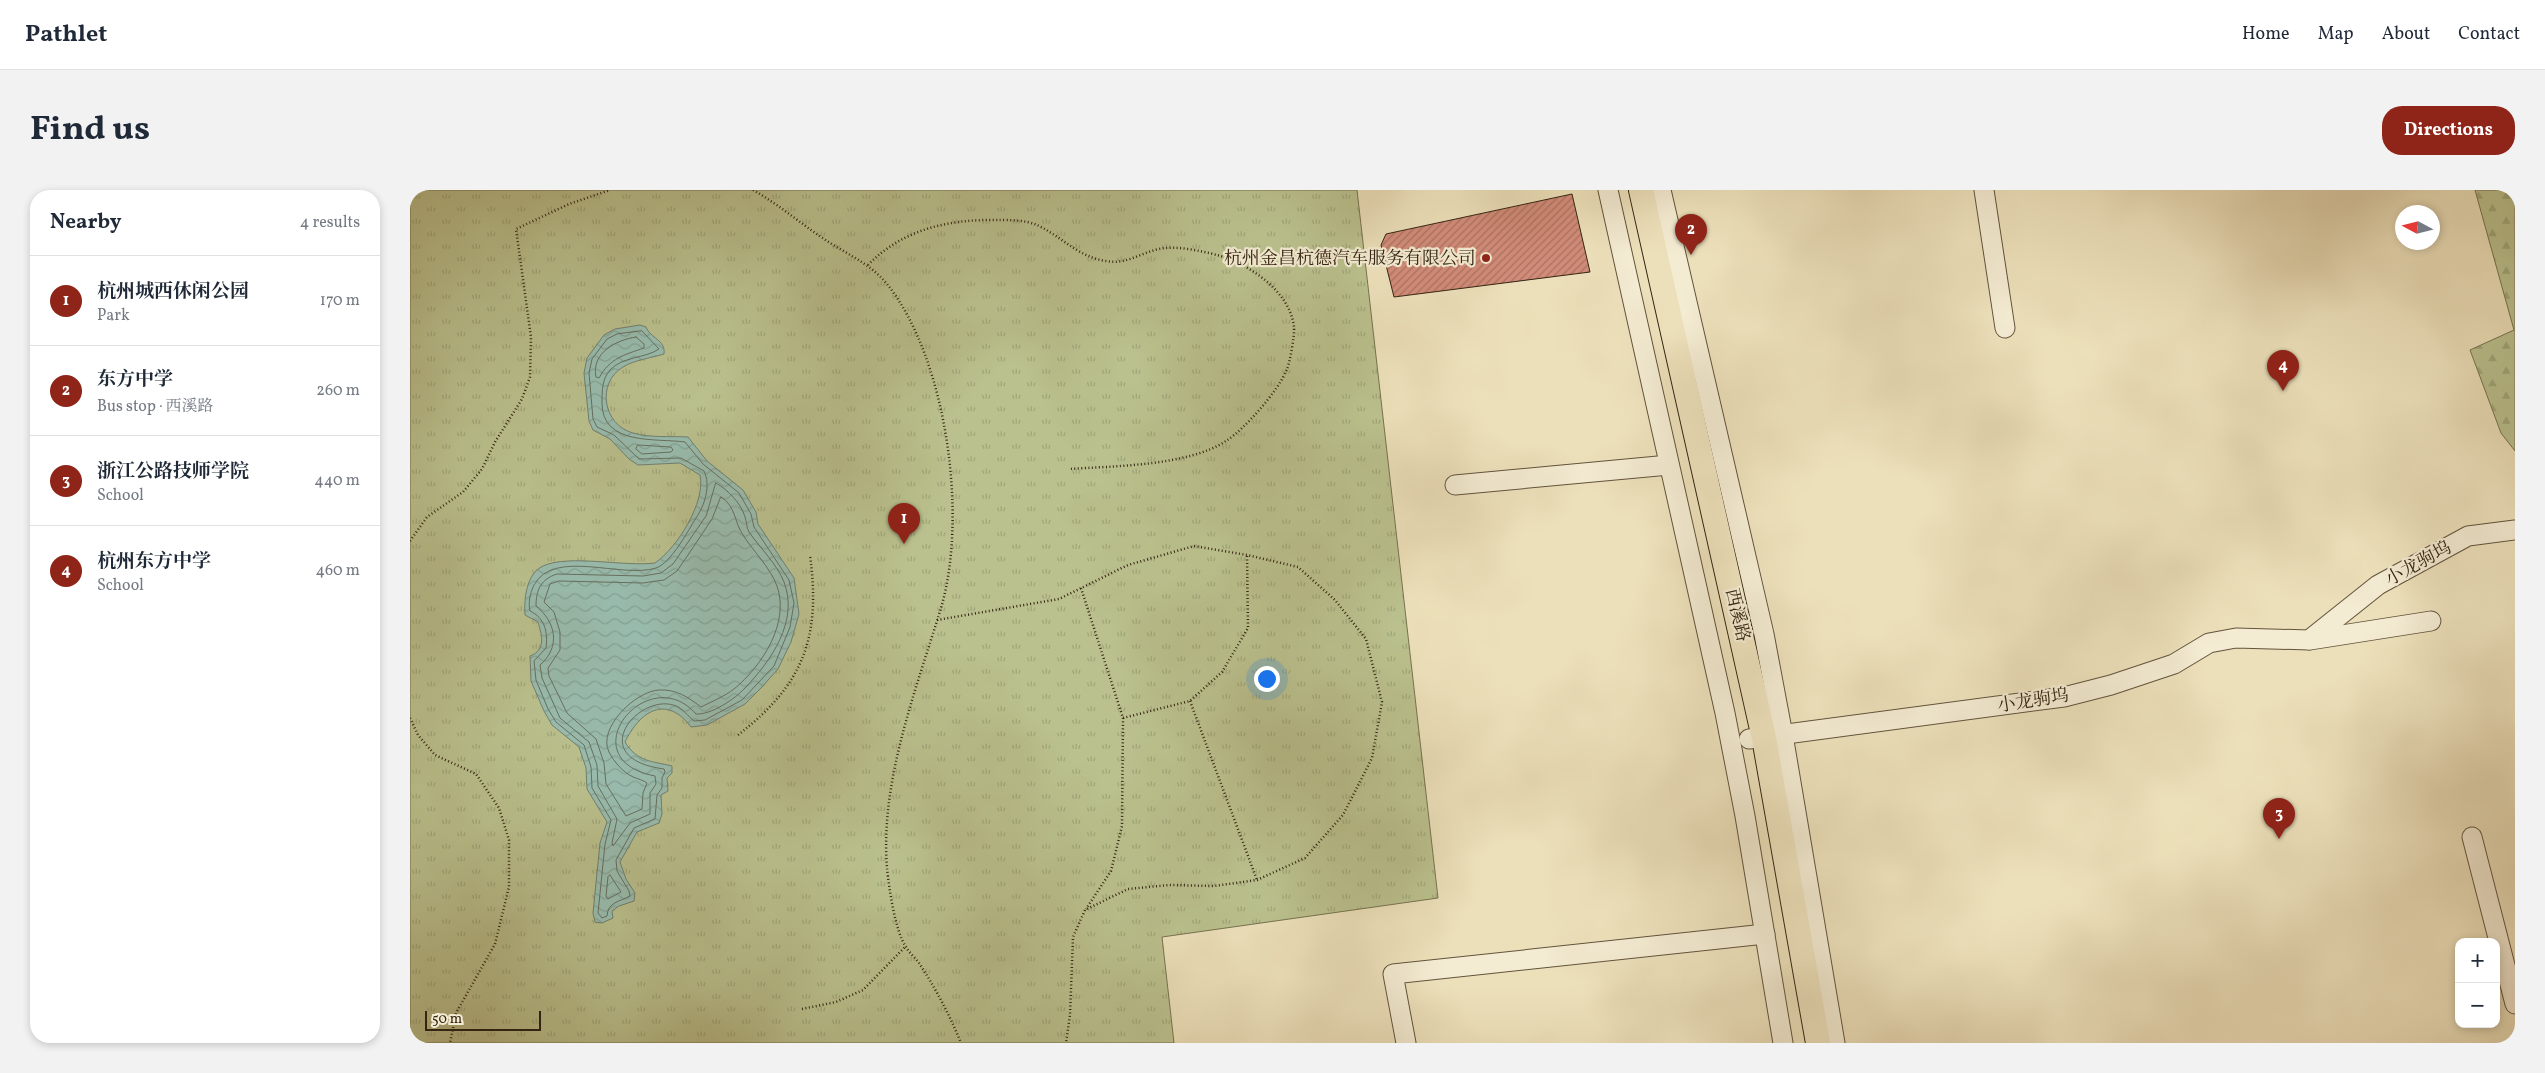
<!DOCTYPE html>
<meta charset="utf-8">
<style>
body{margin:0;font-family:Vollkorn,"Noto Serif SC",serif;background:#f2f2f3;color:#1f2937}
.controls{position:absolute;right:15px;bottom:15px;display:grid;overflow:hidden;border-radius:10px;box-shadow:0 2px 8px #0003}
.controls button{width:45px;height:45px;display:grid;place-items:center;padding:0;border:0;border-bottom:1px solid #e0e1e3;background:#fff;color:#1f2937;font:25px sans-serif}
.compass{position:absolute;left:1985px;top:15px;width:45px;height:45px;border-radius:50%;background:#fff;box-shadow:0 2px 8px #0003;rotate:277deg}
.scale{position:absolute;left:15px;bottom:12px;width:116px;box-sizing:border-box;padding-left:5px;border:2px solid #342412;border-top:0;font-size:14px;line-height:18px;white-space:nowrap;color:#342412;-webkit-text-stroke:4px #f3ebd2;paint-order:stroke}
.you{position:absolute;left:856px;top:488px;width:18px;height:18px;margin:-12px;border:4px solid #fff;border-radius:50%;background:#1a73e8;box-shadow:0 0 0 8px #1a73e833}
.badge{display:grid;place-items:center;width:32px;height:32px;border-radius:50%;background:#8f2418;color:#fff;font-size:16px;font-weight:700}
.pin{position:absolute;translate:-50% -41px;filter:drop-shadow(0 1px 2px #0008)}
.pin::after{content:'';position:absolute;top:26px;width:18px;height:15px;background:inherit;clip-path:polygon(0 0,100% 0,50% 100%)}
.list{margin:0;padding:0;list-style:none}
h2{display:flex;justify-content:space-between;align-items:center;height:65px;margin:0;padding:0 20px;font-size:21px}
h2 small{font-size:16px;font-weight:400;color:#747a83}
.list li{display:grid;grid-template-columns:32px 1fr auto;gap:15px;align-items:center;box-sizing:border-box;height:90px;padding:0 20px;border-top:1px solid #e0e1e3}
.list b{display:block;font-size:19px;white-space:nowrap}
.list p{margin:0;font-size:16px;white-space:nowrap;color:#747a83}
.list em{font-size:16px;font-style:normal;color:#747a83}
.map{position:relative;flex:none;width:2105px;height:853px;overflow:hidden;border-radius:20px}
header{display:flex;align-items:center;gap:30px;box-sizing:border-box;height:70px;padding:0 25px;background:#fff;border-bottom:1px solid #e0e1e3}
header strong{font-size:24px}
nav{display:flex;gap:28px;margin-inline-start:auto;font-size:18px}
.intro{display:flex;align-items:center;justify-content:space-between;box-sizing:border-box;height:120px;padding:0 30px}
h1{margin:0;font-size:35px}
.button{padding:12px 22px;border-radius:20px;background:#8f2418;color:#fff;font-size:18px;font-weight:700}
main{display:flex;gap:30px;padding:0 30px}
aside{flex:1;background:#fff;border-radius:20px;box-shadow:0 2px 8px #0003}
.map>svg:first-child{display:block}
.forest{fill:url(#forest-firs);stroke:#777250}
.park{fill:url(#park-tufts);stroke:#777250}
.water{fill:url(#water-waves);stroke:#718070}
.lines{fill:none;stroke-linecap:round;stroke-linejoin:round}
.shore{stroke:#667060;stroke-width:1}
.building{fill:url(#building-hatch);stroke:#342412}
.minor-casing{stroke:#62533c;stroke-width:21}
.major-casing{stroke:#342412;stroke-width:26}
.path{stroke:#342412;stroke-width:2.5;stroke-dasharray:1 2.5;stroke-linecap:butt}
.minor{stroke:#f3ebd2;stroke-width:19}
.major{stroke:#ece0ba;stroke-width:24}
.poi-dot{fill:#8f2418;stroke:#f3ebd2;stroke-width:2}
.labels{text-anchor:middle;stroke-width:4.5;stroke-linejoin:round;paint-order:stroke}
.poi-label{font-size:18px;fill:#342412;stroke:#f3ebd2;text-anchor:end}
.street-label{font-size:18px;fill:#342412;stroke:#f3ebd2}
</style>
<header>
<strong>Pathlet</strong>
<nav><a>Home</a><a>Map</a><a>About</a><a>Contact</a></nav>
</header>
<div class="intro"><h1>Find us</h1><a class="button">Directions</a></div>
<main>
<aside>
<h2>Nearby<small>4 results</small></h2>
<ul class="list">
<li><span class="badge">1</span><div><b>杭州城西休闲公园</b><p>Park</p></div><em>170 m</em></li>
<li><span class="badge">2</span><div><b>东方中学</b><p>Bus stop · 西溪路</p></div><em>260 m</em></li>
<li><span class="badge">3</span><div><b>浙江公路技师学院</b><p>School</p></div><em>440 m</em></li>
<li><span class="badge">4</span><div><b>杭州东方中学</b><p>School</p></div><em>460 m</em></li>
</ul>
</aside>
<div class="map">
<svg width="2105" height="853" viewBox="0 0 2105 853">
<defs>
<pattern id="forest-firs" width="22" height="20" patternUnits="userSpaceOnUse" patternTransform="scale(1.25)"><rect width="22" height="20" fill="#bac18e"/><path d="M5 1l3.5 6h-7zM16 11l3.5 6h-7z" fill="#a0a679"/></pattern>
<pattern id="park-tufts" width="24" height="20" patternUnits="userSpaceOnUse" patternTransform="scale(1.25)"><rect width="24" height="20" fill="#bac18e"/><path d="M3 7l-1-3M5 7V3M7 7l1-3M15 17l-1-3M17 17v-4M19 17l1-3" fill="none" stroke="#a0a679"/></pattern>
<pattern id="water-waves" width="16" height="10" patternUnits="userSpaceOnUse" patternTransform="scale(1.25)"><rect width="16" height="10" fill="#99bdaf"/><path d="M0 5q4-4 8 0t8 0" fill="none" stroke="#84a296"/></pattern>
<pattern id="building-hatch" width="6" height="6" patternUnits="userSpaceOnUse" patternTransform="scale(1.25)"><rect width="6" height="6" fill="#d28c79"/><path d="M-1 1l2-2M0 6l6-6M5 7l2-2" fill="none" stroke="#ab7262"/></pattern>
</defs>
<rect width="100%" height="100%" fill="#ece0ba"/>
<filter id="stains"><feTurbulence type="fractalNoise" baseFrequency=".004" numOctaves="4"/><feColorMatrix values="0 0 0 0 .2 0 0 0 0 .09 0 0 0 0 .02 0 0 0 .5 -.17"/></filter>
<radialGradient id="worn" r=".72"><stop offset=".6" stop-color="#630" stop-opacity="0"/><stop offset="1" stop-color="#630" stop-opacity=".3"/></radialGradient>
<path class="forest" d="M2065,0H2105V261L2091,243L2060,160L2104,140Z"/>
<path class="park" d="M0,0H947L1028,708L752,747L764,853H0Z"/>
<path class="water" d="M230,135L236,137C240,148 256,150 254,164C241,168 224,170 213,177C186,193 193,235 223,243C240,248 260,246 278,247L297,271L333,300L346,322L348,334L384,388L389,424L381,452L368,479L351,498L335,514L297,535L281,537C256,504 230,521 215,552C227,572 242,571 262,576V583L257,588L258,601L251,605L252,624L249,633L227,642L210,672L216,689L225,703L224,711L209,716L202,721L203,728L192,733L185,732L183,723L190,653L197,632L177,599L176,578L169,557L142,535L134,521L121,491L120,466C136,460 132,446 128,432L115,425C114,409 116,384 133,376C159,364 214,377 245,373C267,358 296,312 290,285L270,273L228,275L219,269L200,249L183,240L179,231L174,183L177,168L194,145L205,139Z"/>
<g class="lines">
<g class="shore">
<path d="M232,141L249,159C234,169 213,166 200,180C192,189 192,201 192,213C192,256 246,248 275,252L293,274L329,303L341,324L344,337L379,390L384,413L380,437L364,476L332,510L295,530L284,531C278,526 273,519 266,516C230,501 172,568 254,579L255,582L252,588V598L247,605L245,629L224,638L206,670L207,681L219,701L220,706C209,712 198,712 197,726L192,728L188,723L195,654L201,630L182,598L181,577L174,555L146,532L138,519L126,490L124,471L136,458C138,442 135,428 120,421C118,413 120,403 124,395C144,358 212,389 246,378C261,373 278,341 286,328C295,315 301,295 294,281L271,268L229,269L204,245L187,237L183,229L179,183L182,169L197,149L207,144Z"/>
<path d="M226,147L234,154V158C214,165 200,168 189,188L186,187C181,163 206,150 226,147Z"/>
<path d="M228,255L261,257L263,260L261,262L232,264L226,259Z"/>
<path d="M306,293C318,300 331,313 335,327C337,332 336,337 339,342C350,358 367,374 374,392C389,431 361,471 335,498C325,509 301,525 286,524C238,469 157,569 245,586L246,594L240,603V624L220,633L203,656L202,653L207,629L188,596L187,575L179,552L150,528L132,488L130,475C151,457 146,432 126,416C126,400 131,389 147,384L233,386L251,383L263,374L296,326Z"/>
<path d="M311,307C326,316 324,332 333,345C343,361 360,377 367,396C380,433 352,476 324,499C315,506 301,512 291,517C278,507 266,499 249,500C226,501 187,538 199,562C204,572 213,582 223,587C228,589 233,590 237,593L233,603L232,619L216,626L196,594L194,573L186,549L157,523L139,486L138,478L150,460V442L144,422L134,412L140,394L149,391L233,393L254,390L267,381L278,365L302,329Z"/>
<path d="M200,685L211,702L198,709L196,706L198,687Z"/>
</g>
</g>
<path class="building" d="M1162,4L1180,82L984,107L971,55L976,44Z"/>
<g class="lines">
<g class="minor-casing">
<g id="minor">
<path d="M1198,0L1315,523L1335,626L1373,853"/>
<path d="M1251,0L1354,444L1373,545L1425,853"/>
<path d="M1574,0L1595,138"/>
<path d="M1045,295L1259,275"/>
<path d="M1900,450L2021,431"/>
<path d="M1339,549L1654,507L1701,495L1764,474L1799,453L1826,448L1899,450L1968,395L2058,346L2105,340"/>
<path d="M2062,647L2105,814"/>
<path d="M996,853L983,784L1355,744"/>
</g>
</g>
<g class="major-casing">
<path id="major" d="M1231,0L1354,548L1408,853"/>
</g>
<g class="path">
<path d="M343,0C368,14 390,33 414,49C436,64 460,73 477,94C537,169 558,327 531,418C506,500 470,591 477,678C479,698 485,741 496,757C500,764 507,769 511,776C527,801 540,826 551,853"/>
<path d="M458,75C493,39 539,29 588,30C599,30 616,30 627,35C651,46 668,67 696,71C716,75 730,63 749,59C765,55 791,61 807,65C839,74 880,101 884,137C885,144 880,172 877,179C869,200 835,239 816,251C778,276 704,276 659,279"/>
<path d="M0,351L17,327L53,302L72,279L85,252L112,209L120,187L121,147L106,39L159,14L200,0"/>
<path d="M671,398L713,528L712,636L701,681L676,719"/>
<path d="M527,430L649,409L718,375L784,356L837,365L888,377L925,410L956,449L972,512L962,568L933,625L895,668L847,690L804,696L759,695L718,699L675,720L663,747L660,825L656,853"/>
<path d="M780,511L847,690"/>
<path d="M0,528L8,545L25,565L66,584L89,618L99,650V697L85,754L46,823L40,853"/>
<path d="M713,528L780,511L812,482L838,438L837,365"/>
<path d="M328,545C394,494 411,447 400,365"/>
<path d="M392,819L426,812L453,800L495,757"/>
</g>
<use href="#minor" class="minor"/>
<use href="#major" class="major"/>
</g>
<circle class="poi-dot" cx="1076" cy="68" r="5"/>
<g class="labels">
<g class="poi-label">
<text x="1066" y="74">杭州金昌杭德汽车服务有限公司</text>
</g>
<g class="street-label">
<text transform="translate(2008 373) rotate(-29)" y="6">小龙驹坞</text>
<text transform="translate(1328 425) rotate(77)" y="6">西溪路</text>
<text transform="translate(1623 510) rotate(-9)" y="6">小龙驹坞</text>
</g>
</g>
<rect width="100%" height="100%" filter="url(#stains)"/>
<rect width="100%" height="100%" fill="url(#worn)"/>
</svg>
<div class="controls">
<button>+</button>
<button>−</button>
</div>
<svg class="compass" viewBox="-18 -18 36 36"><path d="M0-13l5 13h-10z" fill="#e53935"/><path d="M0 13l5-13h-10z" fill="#747a83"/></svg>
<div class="scale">50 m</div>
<div class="you"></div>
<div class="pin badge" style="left:494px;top:354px">1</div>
<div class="pin badge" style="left:1281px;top:65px">2</div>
<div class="pin badge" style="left:1869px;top:649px">3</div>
<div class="pin badge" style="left:1873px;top:201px">4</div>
</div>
</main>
